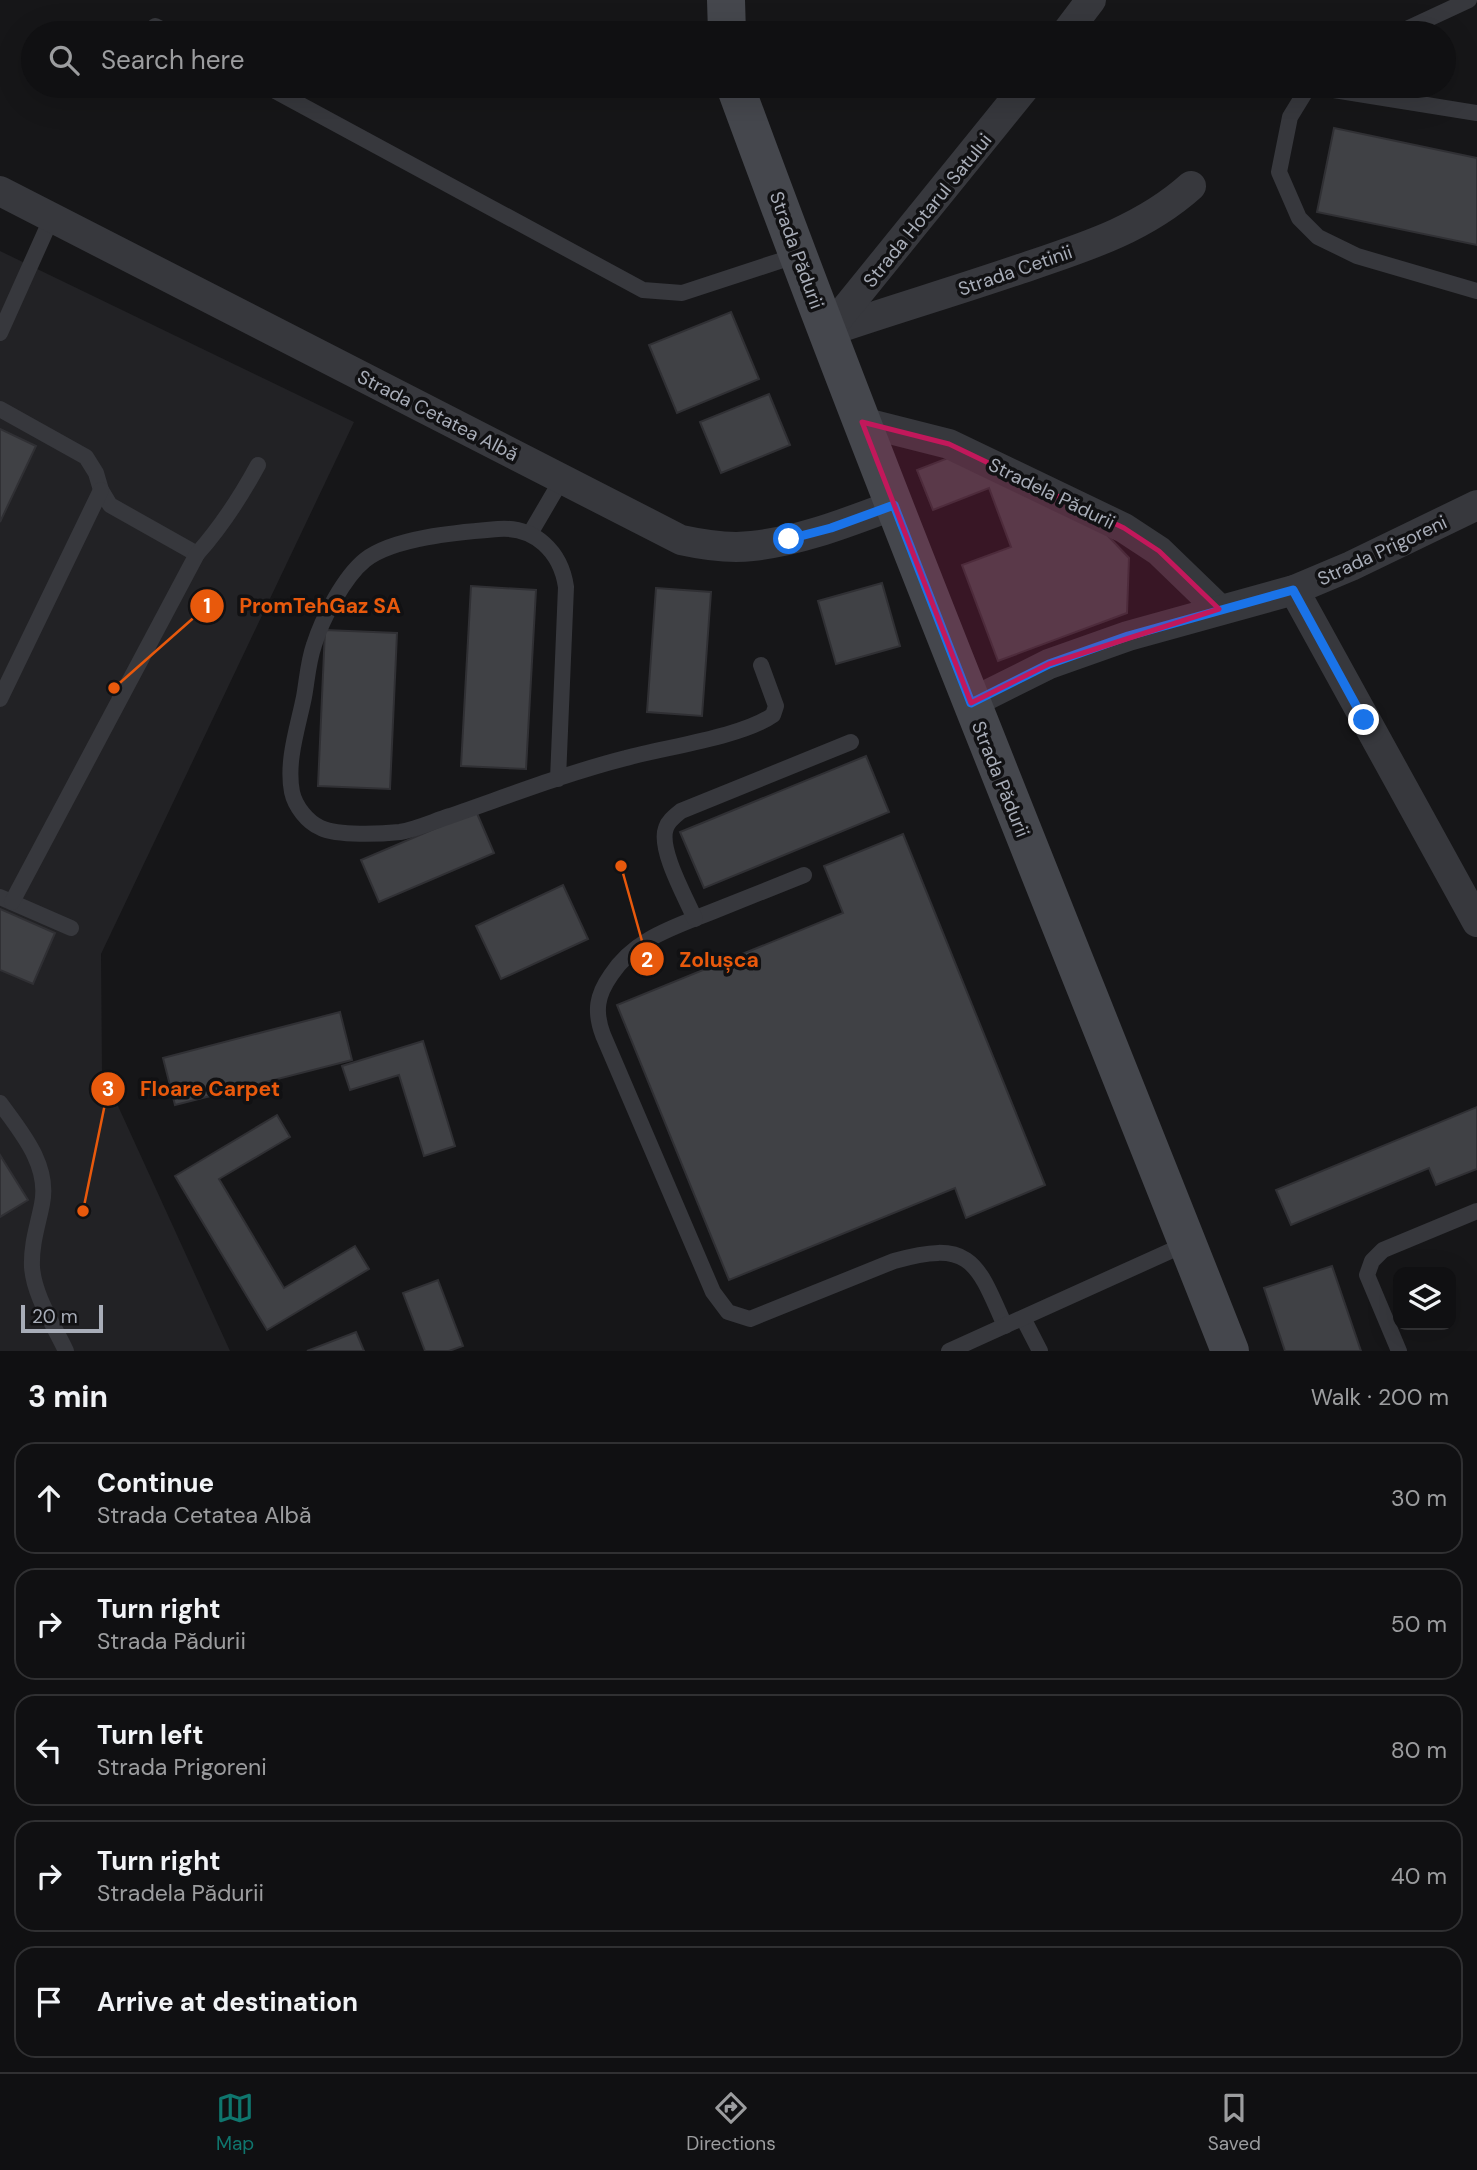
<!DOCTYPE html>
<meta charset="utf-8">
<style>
body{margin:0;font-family:"DM Sans",sans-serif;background:#1e1e20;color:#f1f3f6}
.controls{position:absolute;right:21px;bottom:21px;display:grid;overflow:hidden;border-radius:14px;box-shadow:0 7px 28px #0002}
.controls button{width:63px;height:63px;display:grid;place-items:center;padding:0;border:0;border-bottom:2px solid #303032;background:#101012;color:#f1f3f6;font:35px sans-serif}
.scale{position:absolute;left:21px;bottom:18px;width:82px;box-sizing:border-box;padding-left:7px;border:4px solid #a8adb8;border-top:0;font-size:19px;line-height:24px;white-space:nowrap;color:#a8adb8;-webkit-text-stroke:5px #111113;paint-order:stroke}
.stop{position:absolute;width:21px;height:21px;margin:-16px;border:5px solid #1a73e8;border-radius:50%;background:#fff}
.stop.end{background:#1a73e8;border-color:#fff;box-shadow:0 2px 7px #0008}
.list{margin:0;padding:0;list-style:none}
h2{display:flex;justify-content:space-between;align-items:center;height:91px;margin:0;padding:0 28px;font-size:30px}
h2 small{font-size:23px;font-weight:400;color:#9c9d9f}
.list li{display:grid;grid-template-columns:46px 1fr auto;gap:21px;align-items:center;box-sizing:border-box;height:112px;margin:0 14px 14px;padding:0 14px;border:2px solid #303032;border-radius:21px}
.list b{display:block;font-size:26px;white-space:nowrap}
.list p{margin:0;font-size:23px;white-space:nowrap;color:#9c9d9f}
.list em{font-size:23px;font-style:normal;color:#9c9d9f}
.icon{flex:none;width:38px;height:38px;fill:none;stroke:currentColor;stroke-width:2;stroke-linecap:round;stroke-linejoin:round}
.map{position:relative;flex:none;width:1477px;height:1351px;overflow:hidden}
.search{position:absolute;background:#101012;box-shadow:0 7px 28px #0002;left:21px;right:21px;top:21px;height:77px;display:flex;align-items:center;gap:18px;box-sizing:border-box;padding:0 24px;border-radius:38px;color:#9c9d9f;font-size:26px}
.sheet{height:721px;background:#101012}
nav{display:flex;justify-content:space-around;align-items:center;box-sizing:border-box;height:98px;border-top:2px solid #303032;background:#101012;font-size:19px;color:#9c9d9f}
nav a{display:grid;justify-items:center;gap:4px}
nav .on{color:#0f766e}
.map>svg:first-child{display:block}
.built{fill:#222225}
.building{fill:#404145;stroke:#303034;stroke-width:2}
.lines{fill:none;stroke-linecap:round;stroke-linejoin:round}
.service{stroke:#37383d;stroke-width:16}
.minor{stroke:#37383d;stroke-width:30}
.secondary{stroke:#45474d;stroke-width:38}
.route{stroke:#1a73e8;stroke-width:9}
.marked{fill:#c2185b;fill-opacity:0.2;stroke:#c2185b;stroke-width:5;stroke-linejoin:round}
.labels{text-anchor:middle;stroke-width:7;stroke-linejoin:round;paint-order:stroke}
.street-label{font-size:19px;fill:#a8adb8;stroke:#111113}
.leader{fill:none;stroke:#e8590c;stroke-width:2.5}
.callout-dot{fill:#e8590c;stroke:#111113;stroke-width:2.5}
.mark-label{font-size:21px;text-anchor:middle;font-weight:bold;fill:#fff}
.callout-label{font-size:21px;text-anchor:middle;font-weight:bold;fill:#e8590c;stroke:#111113;stroke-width:7;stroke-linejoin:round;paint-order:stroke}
</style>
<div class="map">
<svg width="1477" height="1351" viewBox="0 0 1477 1351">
<rect width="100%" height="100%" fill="#161618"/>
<path class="built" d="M0,251L354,422L101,954L102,1071L230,1351H0Z"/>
<g class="building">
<path d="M1334,128L1477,158V245L1317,212Z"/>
<path d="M731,312L759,379L677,413L649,345Z"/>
<path d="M769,394L790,445L721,473L700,422Z"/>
<path d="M0,429L36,446L0,522Z"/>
<path d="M953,456L1090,517L1129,558L1127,613L998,661L962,565L1011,547L989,488L933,510L917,470Z"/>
<path d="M882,583L900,646L836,664L818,601Z"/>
<path d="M471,586L536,590L526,769L461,766Z"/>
<path d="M656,588L711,592L702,716L647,712Z"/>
<path d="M325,630L397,633L390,789L318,786Z"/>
<path d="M866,756L889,812L704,888L680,832Z"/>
<path d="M476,811L494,853L379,902L361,860Z"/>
<path d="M903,834L1045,1185L966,1218L955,1188L729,1280L617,1005L843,913L824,866Z"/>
<path d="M563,885L588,939L501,979L476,926Z"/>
<path d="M0,909L55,933L33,984L0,970Z"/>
<path d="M340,1012L352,1060L175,1105L163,1058Z"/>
<path d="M423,1041L455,1146L424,1156L399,1075L350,1090L342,1066Z"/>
<path d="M1477,1107V1169L1436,1185L1429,1168L1291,1225L1276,1190Z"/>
<path d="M277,1115L290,1137L219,1179L284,1288L355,1246L369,1269L267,1330L175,1176Z"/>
<path d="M0,1155L28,1200L0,1217Z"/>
<path d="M1332,1266L1361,1351H1285L1264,1288Z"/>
<path d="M438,1280L463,1346L449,1351H425L403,1293Z"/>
<path d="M356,1332L364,1351H307Z"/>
</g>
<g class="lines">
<g class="service">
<path d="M155,26L169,33"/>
<path d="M1398,33L1469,0"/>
<path d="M266,86L643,290L682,293L798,255"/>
<path d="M1309,86L1290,117L1279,172L1299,218L1318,237L1357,256L1477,291"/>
<path d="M1309,86L1477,113"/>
<path d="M0,333L52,217"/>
<path d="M0,409L86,457L96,473L101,490L110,505L197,554"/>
<path d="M531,532L562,479"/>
<path d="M0,699L101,490"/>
<path d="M558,779L566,587C561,552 535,526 498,529C462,532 394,537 365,560C344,577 322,619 314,645C308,662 307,681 304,697C298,727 286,761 292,792C295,806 307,822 321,828C338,836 381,834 400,832C417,829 434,821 450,816C508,796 567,773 626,758C665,747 742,737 773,715L776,706L761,665"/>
<path d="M804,875C774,887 744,899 714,911C675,927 635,938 611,975C597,995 594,1011 603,1035L713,1292L728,1312L750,1319L894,1261C971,1239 977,1262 1005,1326"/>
<path d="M0,897L71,928"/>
<path d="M12,902L197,554C222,526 240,498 258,465"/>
<path d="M695,919C686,898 658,849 666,828C668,821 675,816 681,811L851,742"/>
<path d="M0,1103C21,1132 50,1165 42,1204C38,1225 31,1244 32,1267C34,1296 54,1325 66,1351"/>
<path d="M1023,1318L1040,1351"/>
<path d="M949,1351L1188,1243"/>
<path d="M1399,1351L1367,1275L1372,1261L1383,1250L1477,1211"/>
</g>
<g class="minor">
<path d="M1066,33L1091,0"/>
<path d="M0,191L681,540C704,545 728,549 752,546C801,541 848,522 894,505"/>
<path d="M827,332C891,310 956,291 1020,269C1082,248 1142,230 1191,186"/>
<path d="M827,332L1026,86"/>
<path d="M862,422L949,444L1124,528L1159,551L1219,609"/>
<path d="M1294,590L1477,922"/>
<path d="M971,703L1049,664L1128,636L1294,590L1351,566L1477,505"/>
</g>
<g class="secondary">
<path d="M726,0L727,33"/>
<path d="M735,86C891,511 1064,930 1230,1351"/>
</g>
</g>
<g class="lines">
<path class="route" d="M789,539L831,528L894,505L971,703L1049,664L1128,636L1293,590L1364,720"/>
</g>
<path class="marked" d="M862,422L949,444L1124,528L1159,551L1219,609L1049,664L971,703Z"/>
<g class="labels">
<g class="street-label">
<text transform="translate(927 210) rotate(-51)" y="7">Strada Hotarul Satului</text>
<text transform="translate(797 250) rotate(70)" y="7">Strada Pădurii</text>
<text transform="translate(1015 270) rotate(-19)" y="7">Strada Cetinii</text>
<text transform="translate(438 415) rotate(27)" y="7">Strada Cetatea Albă</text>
<text transform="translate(1052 493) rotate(26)" y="7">Stradela Pădurii</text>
<text transform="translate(1382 550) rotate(-25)" y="7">Strada Prigoreni</text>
<text transform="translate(1001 779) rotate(68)" y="7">Strada Pădurii</text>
</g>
</g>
<path class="leader" d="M114 688L207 606M621 866L647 959M83 1211L108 1089"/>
<g class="callout-dot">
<circle cx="114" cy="688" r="7"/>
<circle cx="621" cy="866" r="7"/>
<circle cx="83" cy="1211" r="7"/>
<circle cx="207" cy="606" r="18"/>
<circle cx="647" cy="959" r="18"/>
<circle cx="108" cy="1089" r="18"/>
</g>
<g class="mark-label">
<text x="207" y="613">1</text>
<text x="647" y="967">2</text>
<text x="108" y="1096">3</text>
</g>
<g class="callout-label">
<text x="320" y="613">PromTehGaz SA</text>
<text x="719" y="967">Zolușca</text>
<text x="210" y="1096">Floare Carpet</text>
</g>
</svg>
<div class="controls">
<button><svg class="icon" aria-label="layers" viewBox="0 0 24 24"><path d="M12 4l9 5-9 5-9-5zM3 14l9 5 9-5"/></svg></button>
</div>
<div class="scale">20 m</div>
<div class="stop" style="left:789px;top:539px"></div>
<div class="stop end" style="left:1364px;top:720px"></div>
<div class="search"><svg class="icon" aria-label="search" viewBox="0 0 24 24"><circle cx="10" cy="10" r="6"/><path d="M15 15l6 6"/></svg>Search here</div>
</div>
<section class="sheet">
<h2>3 min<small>Walk · 200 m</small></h2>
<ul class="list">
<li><svg class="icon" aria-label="ahead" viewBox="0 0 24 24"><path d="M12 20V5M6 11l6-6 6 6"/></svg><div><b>Continue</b><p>Strada Cetatea Albă</p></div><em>30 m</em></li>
<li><svg class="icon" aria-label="right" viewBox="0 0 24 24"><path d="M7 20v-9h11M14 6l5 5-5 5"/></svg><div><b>Turn right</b><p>Strada Pădurii</p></div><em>50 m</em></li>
<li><svg class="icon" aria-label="left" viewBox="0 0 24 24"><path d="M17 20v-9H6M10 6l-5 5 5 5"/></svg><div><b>Turn left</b><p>Strada Prigoreni</p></div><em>80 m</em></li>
<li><svg class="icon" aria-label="right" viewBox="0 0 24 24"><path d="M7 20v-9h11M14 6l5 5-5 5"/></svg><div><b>Turn right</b><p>Stradela Pădurii</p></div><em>40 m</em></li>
<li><svg class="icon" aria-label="arrive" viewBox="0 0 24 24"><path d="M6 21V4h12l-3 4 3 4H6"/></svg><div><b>Arrive at destination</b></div></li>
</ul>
</section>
<nav>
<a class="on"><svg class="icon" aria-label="map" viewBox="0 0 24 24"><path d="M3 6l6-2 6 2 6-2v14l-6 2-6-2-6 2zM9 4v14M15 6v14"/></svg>Map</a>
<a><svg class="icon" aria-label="directions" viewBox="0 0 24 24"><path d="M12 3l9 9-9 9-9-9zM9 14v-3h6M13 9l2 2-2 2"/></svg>Directions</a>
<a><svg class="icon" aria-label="saved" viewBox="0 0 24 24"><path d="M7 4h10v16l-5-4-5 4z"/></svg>Saved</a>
</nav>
